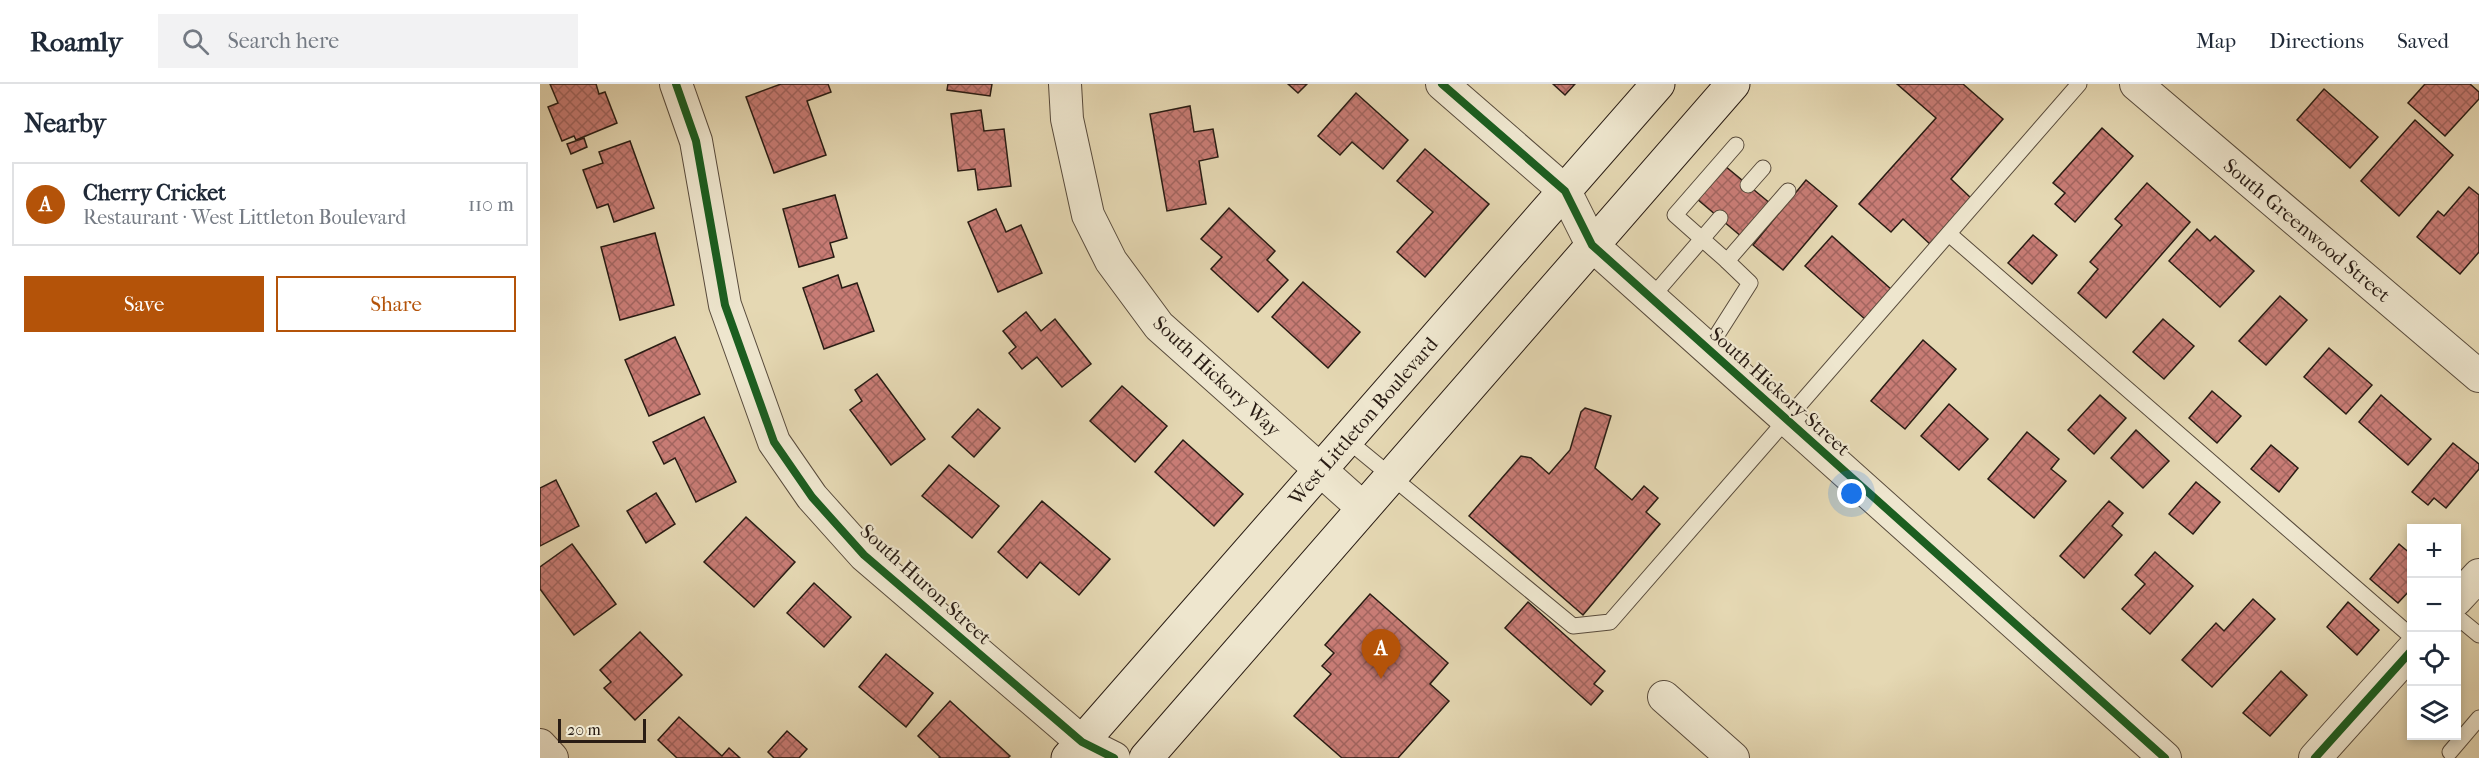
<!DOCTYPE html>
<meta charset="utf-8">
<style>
body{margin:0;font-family:"IM FELL French Canon",serif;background:#f2f2f3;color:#1f2937}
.controls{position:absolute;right:18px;bottom:18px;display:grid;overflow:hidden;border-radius:0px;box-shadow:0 3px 9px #0003}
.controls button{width:54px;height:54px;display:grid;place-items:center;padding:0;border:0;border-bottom:2px solid #e0e1e3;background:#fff;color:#1f2937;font:30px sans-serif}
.scale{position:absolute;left:18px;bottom:15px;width:88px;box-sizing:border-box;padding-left:6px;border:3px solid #291c14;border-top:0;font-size:16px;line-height:21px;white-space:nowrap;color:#291c14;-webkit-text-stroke:4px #eee6ce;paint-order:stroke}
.you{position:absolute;left:1312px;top:410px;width:21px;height:21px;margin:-15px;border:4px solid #fff;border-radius:50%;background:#1a73e8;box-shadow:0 0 0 9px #1a73e833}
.badge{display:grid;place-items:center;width:39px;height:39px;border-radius:50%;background:#b45309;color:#fff;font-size:20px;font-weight:700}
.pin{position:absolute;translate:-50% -50px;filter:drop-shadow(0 2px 3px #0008)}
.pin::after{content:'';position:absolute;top:32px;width:21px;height:18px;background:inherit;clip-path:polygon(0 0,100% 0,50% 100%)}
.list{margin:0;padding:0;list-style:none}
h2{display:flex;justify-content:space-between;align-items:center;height:78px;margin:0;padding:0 24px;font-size:26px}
h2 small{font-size:20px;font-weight:400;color:#747a83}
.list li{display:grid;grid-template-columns:39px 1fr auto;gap:18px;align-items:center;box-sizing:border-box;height:84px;margin:0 12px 12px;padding:0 12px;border:2px solid #e0e1e3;border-radius:0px}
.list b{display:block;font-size:22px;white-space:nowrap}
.list p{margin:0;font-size:20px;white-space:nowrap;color:#747a83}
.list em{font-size:20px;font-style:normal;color:#747a83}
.actions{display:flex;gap:12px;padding:18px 24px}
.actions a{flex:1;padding:14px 0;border:2px solid #b45309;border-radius:0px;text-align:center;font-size:21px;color:#b45309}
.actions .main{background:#b45309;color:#fff}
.icon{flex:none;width:33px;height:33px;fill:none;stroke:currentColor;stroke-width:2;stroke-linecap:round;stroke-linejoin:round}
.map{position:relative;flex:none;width:1939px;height:674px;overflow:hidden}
header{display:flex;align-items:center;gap:36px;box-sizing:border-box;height:84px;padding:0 30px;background:#fff;border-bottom:2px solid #e0e1e3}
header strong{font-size:28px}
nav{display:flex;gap:33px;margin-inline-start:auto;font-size:21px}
.search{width:420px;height:54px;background:#f2f2f3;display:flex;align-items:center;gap:15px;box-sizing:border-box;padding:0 21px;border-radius:0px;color:#747a83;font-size:22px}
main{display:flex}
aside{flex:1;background:#fff}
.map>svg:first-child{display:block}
.building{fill:url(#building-cross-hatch);stroke:#291c14;stroke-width:1.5}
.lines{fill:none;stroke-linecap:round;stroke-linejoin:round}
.lane-casing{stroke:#584b3c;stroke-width:17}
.street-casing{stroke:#584b3c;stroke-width:34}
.secondary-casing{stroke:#291c14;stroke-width:35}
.lane{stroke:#eee6ce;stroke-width:15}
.street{stroke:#eee6ce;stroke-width:32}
.secondary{stroke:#eee6ce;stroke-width:33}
.cycleway-casing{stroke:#eee6ce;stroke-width:11}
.cycleway{stroke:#1b5e20;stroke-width:8}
.labels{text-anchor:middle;stroke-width:4.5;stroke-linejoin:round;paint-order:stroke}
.street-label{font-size:20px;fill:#291c14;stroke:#eee6ce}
</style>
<header>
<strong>Roamly</strong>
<div class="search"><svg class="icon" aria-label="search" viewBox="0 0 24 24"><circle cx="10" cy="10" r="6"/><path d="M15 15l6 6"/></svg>Search here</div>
<nav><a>Map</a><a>Directions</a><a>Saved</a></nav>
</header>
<main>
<aside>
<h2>Nearby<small></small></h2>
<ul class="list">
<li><span class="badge">A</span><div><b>Cherry Cricket</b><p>Restaurant · West Littleton Boulevard</p></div><em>110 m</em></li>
</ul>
<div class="actions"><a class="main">Save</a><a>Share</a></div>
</aside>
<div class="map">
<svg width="1939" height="674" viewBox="0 0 1939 674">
<defs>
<pattern id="building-cross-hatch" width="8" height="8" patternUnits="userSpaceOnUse" patternTransform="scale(1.5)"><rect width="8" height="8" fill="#c87c75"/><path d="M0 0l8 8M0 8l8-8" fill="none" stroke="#a2655f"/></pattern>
</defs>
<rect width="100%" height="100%" fill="#e5d8b3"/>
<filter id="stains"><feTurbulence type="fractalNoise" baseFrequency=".00333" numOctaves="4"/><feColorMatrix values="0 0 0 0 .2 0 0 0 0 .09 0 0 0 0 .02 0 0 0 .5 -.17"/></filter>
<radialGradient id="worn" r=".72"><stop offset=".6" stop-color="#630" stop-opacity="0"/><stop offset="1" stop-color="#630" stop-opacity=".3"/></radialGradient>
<g class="building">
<path d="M10,0H56L59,10L65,8L77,39L36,56L34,52L22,57L8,23L18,19Z"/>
<path d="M241,0H288L291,8L267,17L286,71L234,89L206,13Z"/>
<path d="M408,0H452L450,12L407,6Z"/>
<path d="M748,0H767L758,9Z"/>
<path d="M1013,0H1035L1025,11Z"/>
<path d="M1357,0H1423L1463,35L1411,95L1432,115L1391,161L1363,135L1351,148L1319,120L1396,34Z"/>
<path d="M1885,0H1930L1939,8V15L1905,52L1868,19Z"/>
<path d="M1784,5L1838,53L1810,84L1757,36Z"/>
<path d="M816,9L868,56L843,85L812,58L800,71L778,52Z"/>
<path d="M650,22L654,48L673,45L678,73L659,77L666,120L627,127L610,30Z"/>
<path d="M441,26L444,47L464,45L471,102L438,106L435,85L418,87L411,30Z"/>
<path d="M1875,36L1913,71L1859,132L1821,97Z"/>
<path d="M1562,44L1593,72L1535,138L1515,120L1525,109L1513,99Z"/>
<path d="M44,54L47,63L31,70L27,60Z"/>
<path d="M90,57L114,124L74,138L68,120L57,124L43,86L63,79L59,68Z"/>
<path d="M885,65L949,120L885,193L857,168L893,128L857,97Z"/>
<path d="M1185,82L1231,120L1202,153L1157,115Z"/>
<path d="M1266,96L1297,122L1243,186L1213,161Z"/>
<path d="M1607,99L1650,138L1566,234L1538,209L1558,185L1550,178L1582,141L1575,135Z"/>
<path d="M1929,103L1939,111V168L1920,190L1877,153L1898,127L1904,132Z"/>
<path d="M295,111L307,154L290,159L294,173L259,183L243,125Z"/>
<path d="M689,124L735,167L727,176L748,196L718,228L671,185L682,173L661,155Z"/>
<path d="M456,125L466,148L481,141L502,189L458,208L428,138Z"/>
<path d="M1657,145L1670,157L1675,152L1714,187L1680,223L1629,177Z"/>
<path d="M115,149L134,221L80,236L61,163Z"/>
<path d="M1493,151L1517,171L1492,200L1468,179Z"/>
<path d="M1292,152L1352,206L1326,236L1265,182Z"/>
<path d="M298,191L302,204L317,199L334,247L284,265L263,204Z"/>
<path d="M763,198L820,248L788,284L732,233Z"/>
<path d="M1740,212L1767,236L1726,281L1699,257Z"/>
<path d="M486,228L501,247L515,235L551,280L522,303L497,273L482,285L469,269L476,263L463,247Z"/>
<path d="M1623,235L1654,262L1624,295L1593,268Z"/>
<path d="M135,253L160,310L109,332L85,276Z"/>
<path d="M1383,256L1416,285L1365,345L1331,317Z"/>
<path d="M1789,264L1832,301L1806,330L1764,293Z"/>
<path d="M337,290L385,355L351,381L310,326L322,317L315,306Z"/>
<path d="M582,302L627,342L595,378L550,337Z"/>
<path d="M1672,307L1701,332L1677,359L1649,334Z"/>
<path d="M1560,311L1586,334L1554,370L1528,346Z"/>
<path d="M1841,311L1891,355L1868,381L1819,338Z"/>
<path d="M1409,320L1448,355L1419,386L1381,352Z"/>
<path d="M1045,324L1071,332L1055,384L1092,416L1104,402L1118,414L1106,428L1120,440L1043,531L929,432L981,372L991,374L1009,390L1030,366L1041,328Z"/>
<path d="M438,325L460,344L434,373L412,353Z"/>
<path d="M164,333L196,398L156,418L135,374L124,380L113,358Z"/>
<path d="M1596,346L1629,377L1603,404L1571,374Z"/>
<path d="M1487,348L1519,375L1511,385L1526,397L1494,434L1448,395Z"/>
<path d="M643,356L703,410L674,442L615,388Z"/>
<path d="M1913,359L1939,380V385L1906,424L1894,414L1888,421L1872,408Z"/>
<path d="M1731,361L1758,384L1739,408L1711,385Z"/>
<path d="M409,381L459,422L432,454L382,412Z"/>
<path d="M16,396L39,442L0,462V404Z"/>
<path d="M1656,398L1680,418L1653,450L1629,430Z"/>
<path d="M116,409L135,440L106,459L87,427Z"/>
<path d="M502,417L570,475L539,511L500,478L487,494L458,468Z"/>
<path d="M1569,417L1583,429L1572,442L1582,451L1544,494L1520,472Z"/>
<path d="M206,433L255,478L214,523L164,478Z"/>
<path d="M32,460L76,520L34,551L0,505V483Z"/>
<path d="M1859,460L1872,471V504L1858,519L1830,495Z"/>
<path d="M1615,468L1653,502L1610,550L1582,525L1605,500L1595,491Z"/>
<path d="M274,499L311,533L284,563L247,529Z"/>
<path d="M830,510L908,579L890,600L909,617L858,674H802L754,632L791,590L782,582L794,569L785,561Z"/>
<path d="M1713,515L1735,535L1672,603L1642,576L1676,539L1684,547Z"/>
<path d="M988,518L1065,587L1054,600L1063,607L1051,621L965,544Z"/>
<path d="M1808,518L1839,546L1817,571L1787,543Z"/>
<path d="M100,548L142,591L95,636L64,604L71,598L60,586Z"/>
<path d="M346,570L393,609L366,643L319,603Z"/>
<path d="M1741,587L1767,611L1730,652L1703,629Z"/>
<path d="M410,617L470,672L468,674H399L400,673L378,652Z"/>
<path d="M139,633L182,672L189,664L200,674H137L118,656Z"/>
<path d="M247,647L267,665L259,674H234L228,668Z"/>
</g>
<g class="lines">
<g class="lane-casing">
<g id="lane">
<path d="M1196,61L1135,131L1187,177L1248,107"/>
<path d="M1208,101L1223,84"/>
<path d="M1409,150L1872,553"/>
<path d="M1111,214L1180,134"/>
<path d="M1168,265L1210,199L1187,177"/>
<path d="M806,355L1033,542L1070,538L1539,0"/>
<path d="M1916,532L1939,551"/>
<path d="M1910,668L1939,634"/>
</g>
</g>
<g class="street-casing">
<g id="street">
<path d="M136,0L156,57L185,221L234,358L272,413L324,471L542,658L574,674"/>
<path d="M525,0L527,35L548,131L571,177L619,242L823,424"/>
<path d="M902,0L1025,107L1052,161L1625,674"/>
<path d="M1596,0L1939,292"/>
<path d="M1916,516L1939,491"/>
<path d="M1124,613L1193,674"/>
<path d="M0,661L12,674"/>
<path d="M1775,674L1872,566"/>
</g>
</g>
<g class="secondary-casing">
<g id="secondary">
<path d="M528,674L1118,0"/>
<path d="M606,674L1193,0"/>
</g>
</g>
<use href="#lane" class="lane"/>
<use href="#street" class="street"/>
<use href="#secondary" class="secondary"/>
<g class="cycleway-casing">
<g id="cycleway">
<path d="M136,0L156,57L185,221L234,358L272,413L324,471L542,658L574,674"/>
<path d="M902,0L1025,107L1052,161L1625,674"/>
<path d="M1775,674L1872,566"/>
</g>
</g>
<use href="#cycleway" class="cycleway"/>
</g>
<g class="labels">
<g class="street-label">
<text transform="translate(1767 146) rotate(40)" y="7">South Greenwood Street</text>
<text transform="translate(677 292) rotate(43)" y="7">South Hickory Way</text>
<text transform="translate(1240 307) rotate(42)" y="7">South Hickory Street</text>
<text transform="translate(823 337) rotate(-49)" y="7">West Littleton Boulevard</text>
<text transform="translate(386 500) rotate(42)" y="7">South Huron Street</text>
</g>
</g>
<rect width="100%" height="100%" filter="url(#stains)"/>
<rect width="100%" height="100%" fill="url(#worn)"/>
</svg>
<div class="controls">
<button>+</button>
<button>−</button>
<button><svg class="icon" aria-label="locate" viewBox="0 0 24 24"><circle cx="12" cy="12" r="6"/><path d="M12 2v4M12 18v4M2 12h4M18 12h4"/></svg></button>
<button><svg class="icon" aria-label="layers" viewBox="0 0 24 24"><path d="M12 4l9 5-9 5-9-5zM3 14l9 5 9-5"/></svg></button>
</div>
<div class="scale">20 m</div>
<div class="you"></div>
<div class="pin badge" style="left:841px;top:595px">A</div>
</div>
</main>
